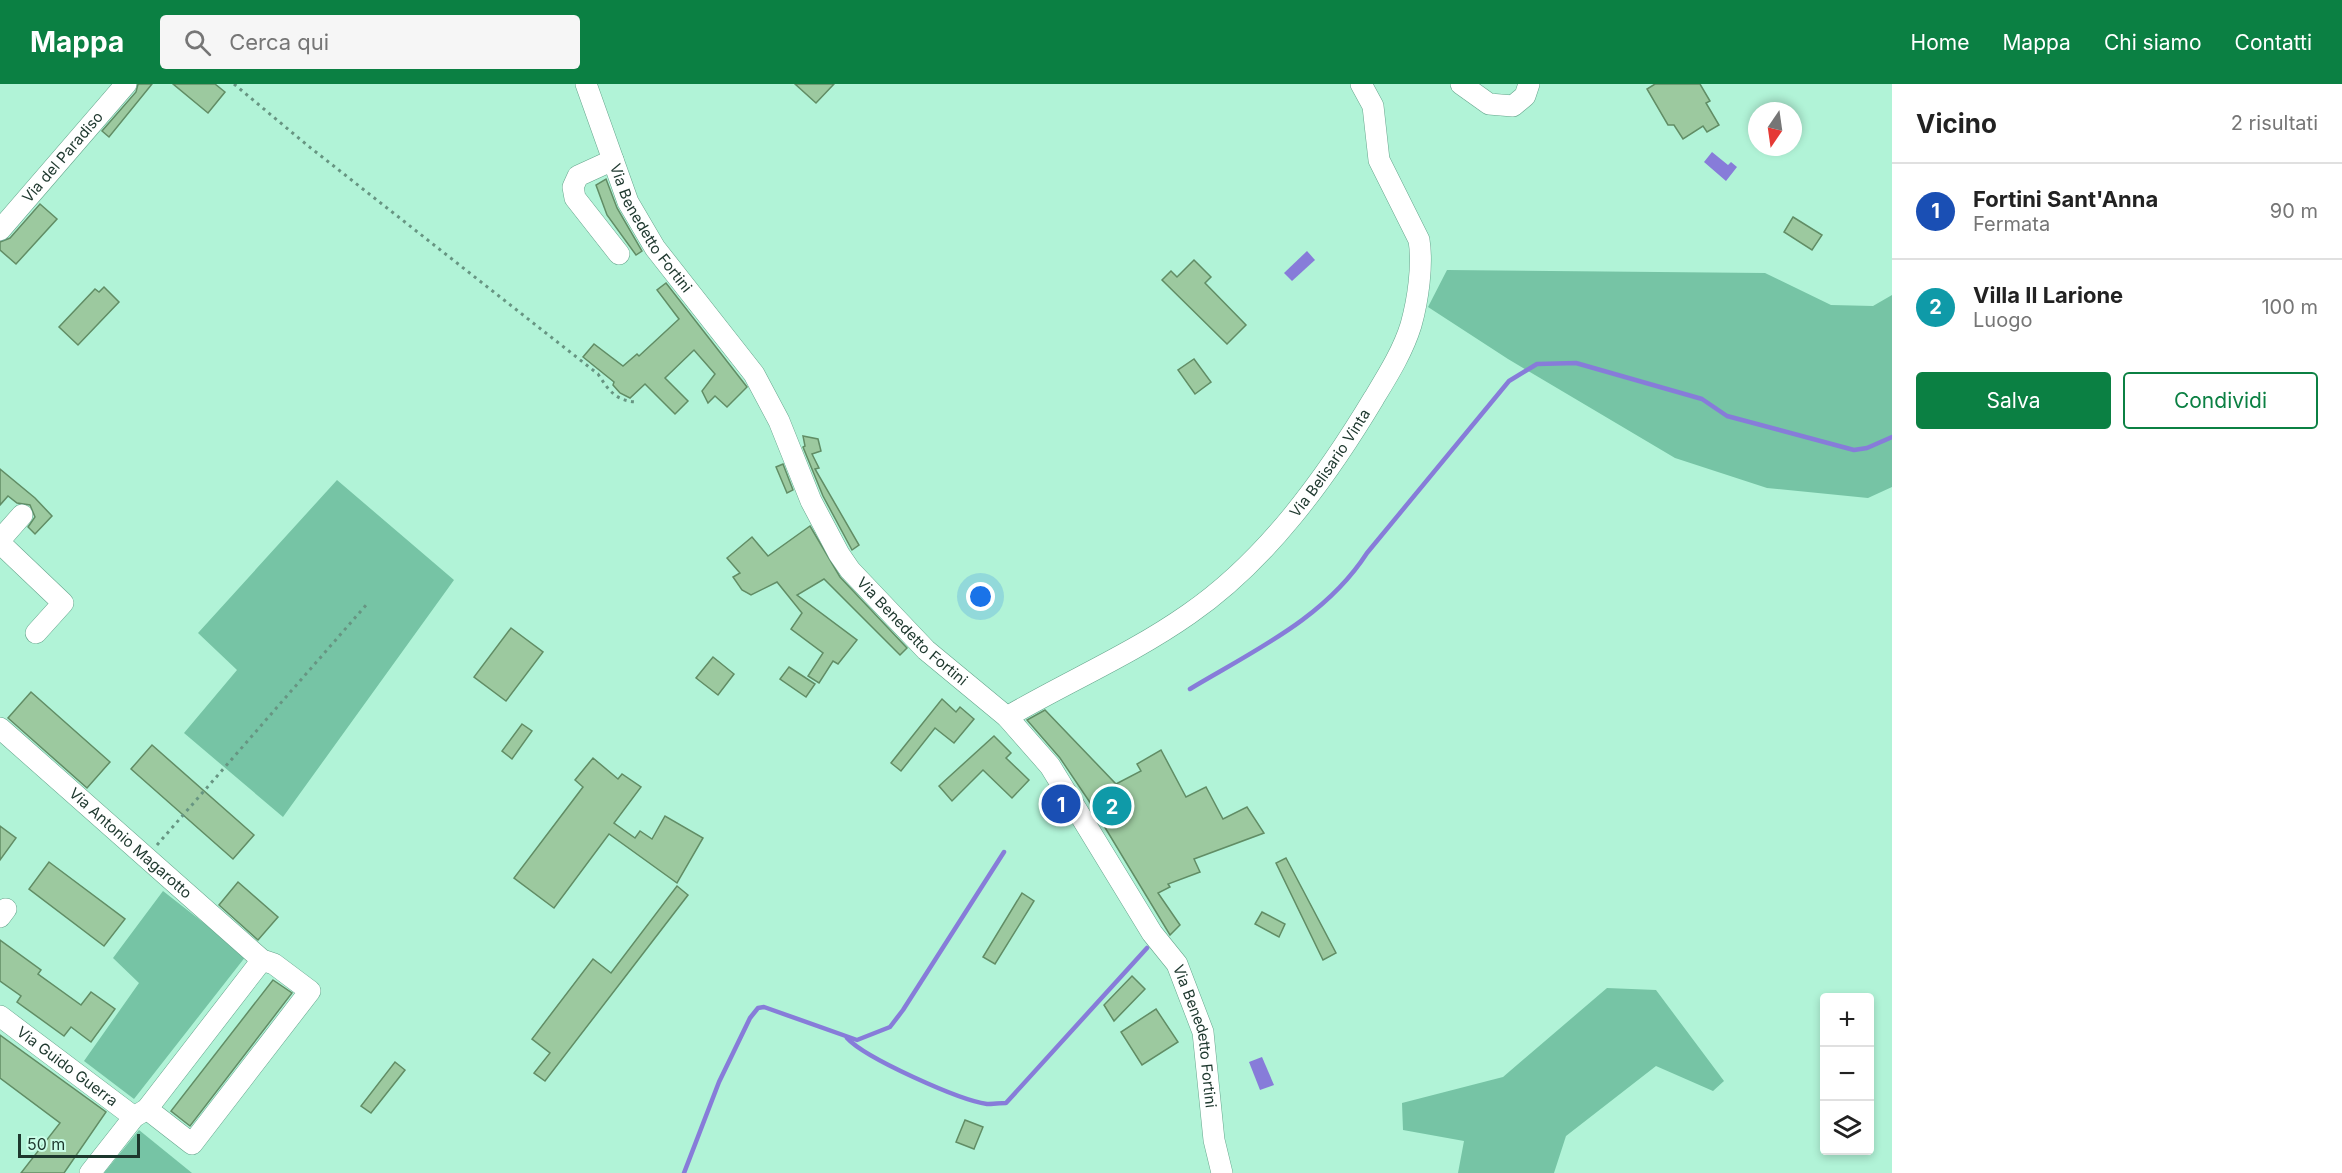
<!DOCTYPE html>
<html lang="it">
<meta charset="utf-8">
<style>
body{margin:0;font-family:Inter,sans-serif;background:#f6f6f6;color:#222}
.controls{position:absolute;right:18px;bottom:18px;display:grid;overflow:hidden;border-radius:6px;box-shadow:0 3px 9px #0003}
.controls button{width:54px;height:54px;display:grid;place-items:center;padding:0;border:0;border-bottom:2px solid #e0e0e0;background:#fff;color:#222;font:30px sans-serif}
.compass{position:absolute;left:1748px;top:18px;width:54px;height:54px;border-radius:50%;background:#fff;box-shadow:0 3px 9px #0003;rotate:193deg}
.scale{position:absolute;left:18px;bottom:15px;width:122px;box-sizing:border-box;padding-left:6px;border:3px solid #1d372d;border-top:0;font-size:16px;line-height:21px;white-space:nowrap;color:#1d372d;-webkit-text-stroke:4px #c9fde7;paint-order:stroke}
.you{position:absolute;left:981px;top:513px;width:21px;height:21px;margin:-15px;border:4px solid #fff;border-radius:50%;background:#1a73e8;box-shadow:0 0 0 9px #1a73e833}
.badge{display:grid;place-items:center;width:39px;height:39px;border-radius:50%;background:#0b8043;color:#fff;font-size:20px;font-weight:700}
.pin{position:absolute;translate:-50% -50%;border:3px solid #fff;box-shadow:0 2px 6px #0006}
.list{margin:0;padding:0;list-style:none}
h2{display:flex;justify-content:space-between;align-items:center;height:78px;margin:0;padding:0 24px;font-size:26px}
h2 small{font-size:20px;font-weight:400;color:#767676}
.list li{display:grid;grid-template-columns:39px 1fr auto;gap:18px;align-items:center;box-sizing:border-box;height:96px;padding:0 24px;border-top:2px solid #e0e0e0}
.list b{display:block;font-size:22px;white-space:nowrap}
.list p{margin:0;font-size:20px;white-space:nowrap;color:#767676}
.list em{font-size:20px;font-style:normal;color:#767676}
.actions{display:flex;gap:12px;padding:18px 24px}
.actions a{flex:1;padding:14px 0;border:2px solid #0b8043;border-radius:6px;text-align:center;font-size:21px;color:#0b8043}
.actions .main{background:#0b8043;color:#fff}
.icon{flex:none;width:33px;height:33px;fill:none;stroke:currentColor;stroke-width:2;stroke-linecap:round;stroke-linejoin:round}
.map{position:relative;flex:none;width:1892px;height:1089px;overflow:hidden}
header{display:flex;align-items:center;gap:36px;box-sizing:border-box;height:84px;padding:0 30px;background:#0b8043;color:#fff}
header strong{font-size:28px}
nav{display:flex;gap:33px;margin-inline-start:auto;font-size:21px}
.search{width:420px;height:54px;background:#f6f6f6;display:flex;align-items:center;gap:15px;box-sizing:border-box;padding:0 21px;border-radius:6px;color:#767676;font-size:22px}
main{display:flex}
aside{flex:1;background:#fff}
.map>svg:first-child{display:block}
.green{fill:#76c4a5}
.water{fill:#877cd9}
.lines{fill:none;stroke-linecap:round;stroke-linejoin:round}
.stream{stroke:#877cd9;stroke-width:4.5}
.building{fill:#9cc99f;stroke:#618d65;stroke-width:1.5}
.minor-casing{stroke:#65a58c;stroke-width:22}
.path{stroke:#679582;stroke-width:3;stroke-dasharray:3 4.5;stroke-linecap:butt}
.minor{stroke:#fff;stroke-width:21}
.labels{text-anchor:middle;stroke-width:6;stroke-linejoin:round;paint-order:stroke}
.street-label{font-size:15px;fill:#1d372d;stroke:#c9fde7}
</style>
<header>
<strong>Mappa</strong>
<div class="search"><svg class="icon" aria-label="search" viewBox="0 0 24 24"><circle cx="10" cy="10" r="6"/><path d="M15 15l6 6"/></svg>Cerca qui</div>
<nav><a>Home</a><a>Mappa</a><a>Chi siamo</a><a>Contatti</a></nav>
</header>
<main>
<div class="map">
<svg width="1892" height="1089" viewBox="0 0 1892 1089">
<rect width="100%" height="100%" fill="#b1f3d7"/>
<g class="green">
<path d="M1447,186L1765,189L1831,221L1873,222L1892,211V403L1868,414L1767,404L1675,374L1508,275L1428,223Z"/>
<path d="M337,396L454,496L283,733L184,649L237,586L198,549Z"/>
<path d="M163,807L246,872L134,1015L84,977L139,899L113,874Z"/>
<path d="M1607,904L1656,906L1724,997L1713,1007L1656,982L1566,1052L1554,1089H1458L1464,1057L1403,1046L1402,1019L1503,993Z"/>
<path d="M139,1046L192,1089H104Z"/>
</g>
<g class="water">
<path d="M1712,68L1728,81L1731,78L1737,83L1726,97L1704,78Z"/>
<path d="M1307,167L1315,176L1292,197L1284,189Z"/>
<path d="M1262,973L1274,1001L1260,1006L1249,978Z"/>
</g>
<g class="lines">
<g class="stream">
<path d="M1190,605C1255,566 1325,534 1367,469L1509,297L1537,280L1576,279L1702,315L1727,332L1854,366L1867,364L1892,353"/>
<path d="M847,954C865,974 959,1016 987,1020C993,1020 1000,1019 1006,1019L1147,864"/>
<path d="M684,1089L719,998L750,934L758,924L764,923L857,956L890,943L903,926L1004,768"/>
</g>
</g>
<g class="building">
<path d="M138,0H152L109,53L102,47L136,8Z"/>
<path d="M173,0H215L225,8L208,29Z"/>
<path d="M795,0H834L816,19Z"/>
<path d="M1655,0H1700L1710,17L1706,19L1719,41L1707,48L1703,42L1683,55L1674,41H1668L1647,5Z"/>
<path d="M606,95L617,124L642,167L636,171L607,131L596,101Z"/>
<path d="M40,120L57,135L16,180L0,166V158L10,154Z"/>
<path d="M1793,133L1822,151L1812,166L1784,148Z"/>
<path d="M1194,176L1211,193L1205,199L1246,241L1227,260L1162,196L1171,187L1177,193Z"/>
<path d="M666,199L747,303L727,323L715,312L708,319L702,307L715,290L694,266L665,294L688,317L675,330L645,300L630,314L620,309L613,301L614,298L583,273L594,260L623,282L637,270L639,272L679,235L657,206Z"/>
<path d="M104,203L119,218L78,261L59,243L95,205L99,208Z"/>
<path d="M1194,275L1211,298L1195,310L1178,286Z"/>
<path d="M803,352L818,355L821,367L812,370L819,384L815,385L859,461L852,466L823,412L803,363L805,362Z"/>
<path d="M783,380L793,406L787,409L776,383Z"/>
<path d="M0,385L35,414L52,432L35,450L28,443L35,433L30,421L17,419L8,412L0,421Z"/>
<path d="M810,442L840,493L907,564L900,571L824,495L797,511L857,556L838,580L833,577L819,599L808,592L823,569L791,545L802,529L777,498L751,511L742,506L733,493L740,489L727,474L752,453L768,472Z"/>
<path d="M511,544L543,568L506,617L474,593Z"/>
<path d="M713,573L734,590L718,611L696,594Z"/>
<path d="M789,583L815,600L806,613L780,595Z"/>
<path d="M31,608L110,678L87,704L8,634Z"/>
<path d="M942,615L956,628L960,623L974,635L954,659L935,644L901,687L891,679Z"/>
<path d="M1045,626L1116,700L1141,687L1137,680L1161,666L1186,713L1206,703L1223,735L1247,723L1264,749L1194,775L1200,788L1168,800L1170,803L1158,809L1180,841L1170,851L1089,717L1060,674L1027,636Z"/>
<path d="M522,640L532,647L512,675L502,667Z"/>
<path d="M994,652L1011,669L1006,674L1029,696L1012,714L983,686L952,717L939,702Z"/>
<path d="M152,661L254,751L233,775L131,685Z"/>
<path d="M593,674L618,695L622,690L641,703L614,739L635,754L640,747L652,755L665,732L703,754L677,799L609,750L554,824L514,794L583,703L575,696Z"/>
<path d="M0,742L16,754L0,776Z"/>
<path d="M1286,774L1336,869L1323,876L1276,779Z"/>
<path d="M49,778L125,835L104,862L29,805Z"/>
<path d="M238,798L278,833L258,856L219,821Z"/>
<path d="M677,802L688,811L545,997L534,989L550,969L532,955L593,875L611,889Z"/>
<path d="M1022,809L1034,817L995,880L983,873Z"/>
<path d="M1262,828L1285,840L1279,853L1255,840Z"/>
<path d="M0,856L41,886L38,890L81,921L91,908L115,925L91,958L71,943L64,952L17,918L21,912L0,897Z"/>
<path d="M1132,892L1145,905L1114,937L1104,921Z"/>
<path d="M273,896L292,909L190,1042L171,1027Z"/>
<path d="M1156,925L1178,958L1142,981L1121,948Z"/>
<path d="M0,951L106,1028L64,1089H21L60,1039L0,994Z"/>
<path d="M395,978L405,986L371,1029L361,1022Z"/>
<path d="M965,1036L983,1043L974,1065L956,1058Z"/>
</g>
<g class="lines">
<g class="minor-casing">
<g id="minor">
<path id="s1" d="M586,0L628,118L655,164L754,290L779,337L811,417L839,470L850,486L926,566L1007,633L1050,682L1152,849L1177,880L1203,948L1214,1056L1222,1089"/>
<path d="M1461,0L1489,20L1513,22L1525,12L1529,0"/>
<path d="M613,76L578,92L573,103L575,114L619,170"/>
<path id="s2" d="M0,146L126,0"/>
<path d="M0,456L22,431"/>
<path d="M0,459L63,519L36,549"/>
<path id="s3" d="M1007,633C1067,598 1132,570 1189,530C1266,477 1326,394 1374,314C1388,291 1403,267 1411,241C1418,216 1423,181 1419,156L1379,76L1373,22L1361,0"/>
<path id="s4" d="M0,644L262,876L274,880L310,907L192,1060L147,1025"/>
<path d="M0,833L6,825"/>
<path id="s5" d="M0,932L134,1033"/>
<path d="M90,1089L134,1033L147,1025L262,876"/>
</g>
</g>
<g class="path">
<path d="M234,0L307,61L598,290C609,307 616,317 637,318"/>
<path d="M157,761L367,520"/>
</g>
<use href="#minor" class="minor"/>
</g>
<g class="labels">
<g class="street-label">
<text dy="5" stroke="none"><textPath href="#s2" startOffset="96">Via del Paradiso</textPath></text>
<text dy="5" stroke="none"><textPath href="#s1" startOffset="159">Via Benedetto Fortini</textPath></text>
<text dy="5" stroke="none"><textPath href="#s3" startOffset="417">Via Belisario Vinta</textPath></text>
<text dy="5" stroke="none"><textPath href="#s1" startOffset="645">Via Benedetto Fortini</textPath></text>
<text dy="5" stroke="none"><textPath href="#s4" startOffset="174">Via Antonio Magarotto</textPath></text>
<text dy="5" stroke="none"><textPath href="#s1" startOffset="1149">Via Benedetto Fortini</textPath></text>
<text dy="5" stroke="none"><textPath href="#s5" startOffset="84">Via Guido Guerra</textPath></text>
</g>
</g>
</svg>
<div class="controls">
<button>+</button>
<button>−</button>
<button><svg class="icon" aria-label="layers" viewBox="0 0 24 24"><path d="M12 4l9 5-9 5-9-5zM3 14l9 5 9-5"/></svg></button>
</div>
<svg class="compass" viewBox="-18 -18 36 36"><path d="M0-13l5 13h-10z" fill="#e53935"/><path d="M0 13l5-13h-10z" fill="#767676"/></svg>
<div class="scale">50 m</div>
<div class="you"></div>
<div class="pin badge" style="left:1061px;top:720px;background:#1a4fb4">1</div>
<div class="pin badge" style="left:1112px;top:722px;background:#0f9aa8">2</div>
</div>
<aside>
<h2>Vicino<small>2 risultati</small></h2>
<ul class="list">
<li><span class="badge" style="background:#1a4fb4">1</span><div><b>Fortini Sant'Anna</b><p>Fermata</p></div><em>90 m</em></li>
<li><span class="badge" style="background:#0f9aa8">2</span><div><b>Villa Il Larione</b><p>Luogo</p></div><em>100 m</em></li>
</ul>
<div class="actions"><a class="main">Salva</a><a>Condividi</a></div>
</aside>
</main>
